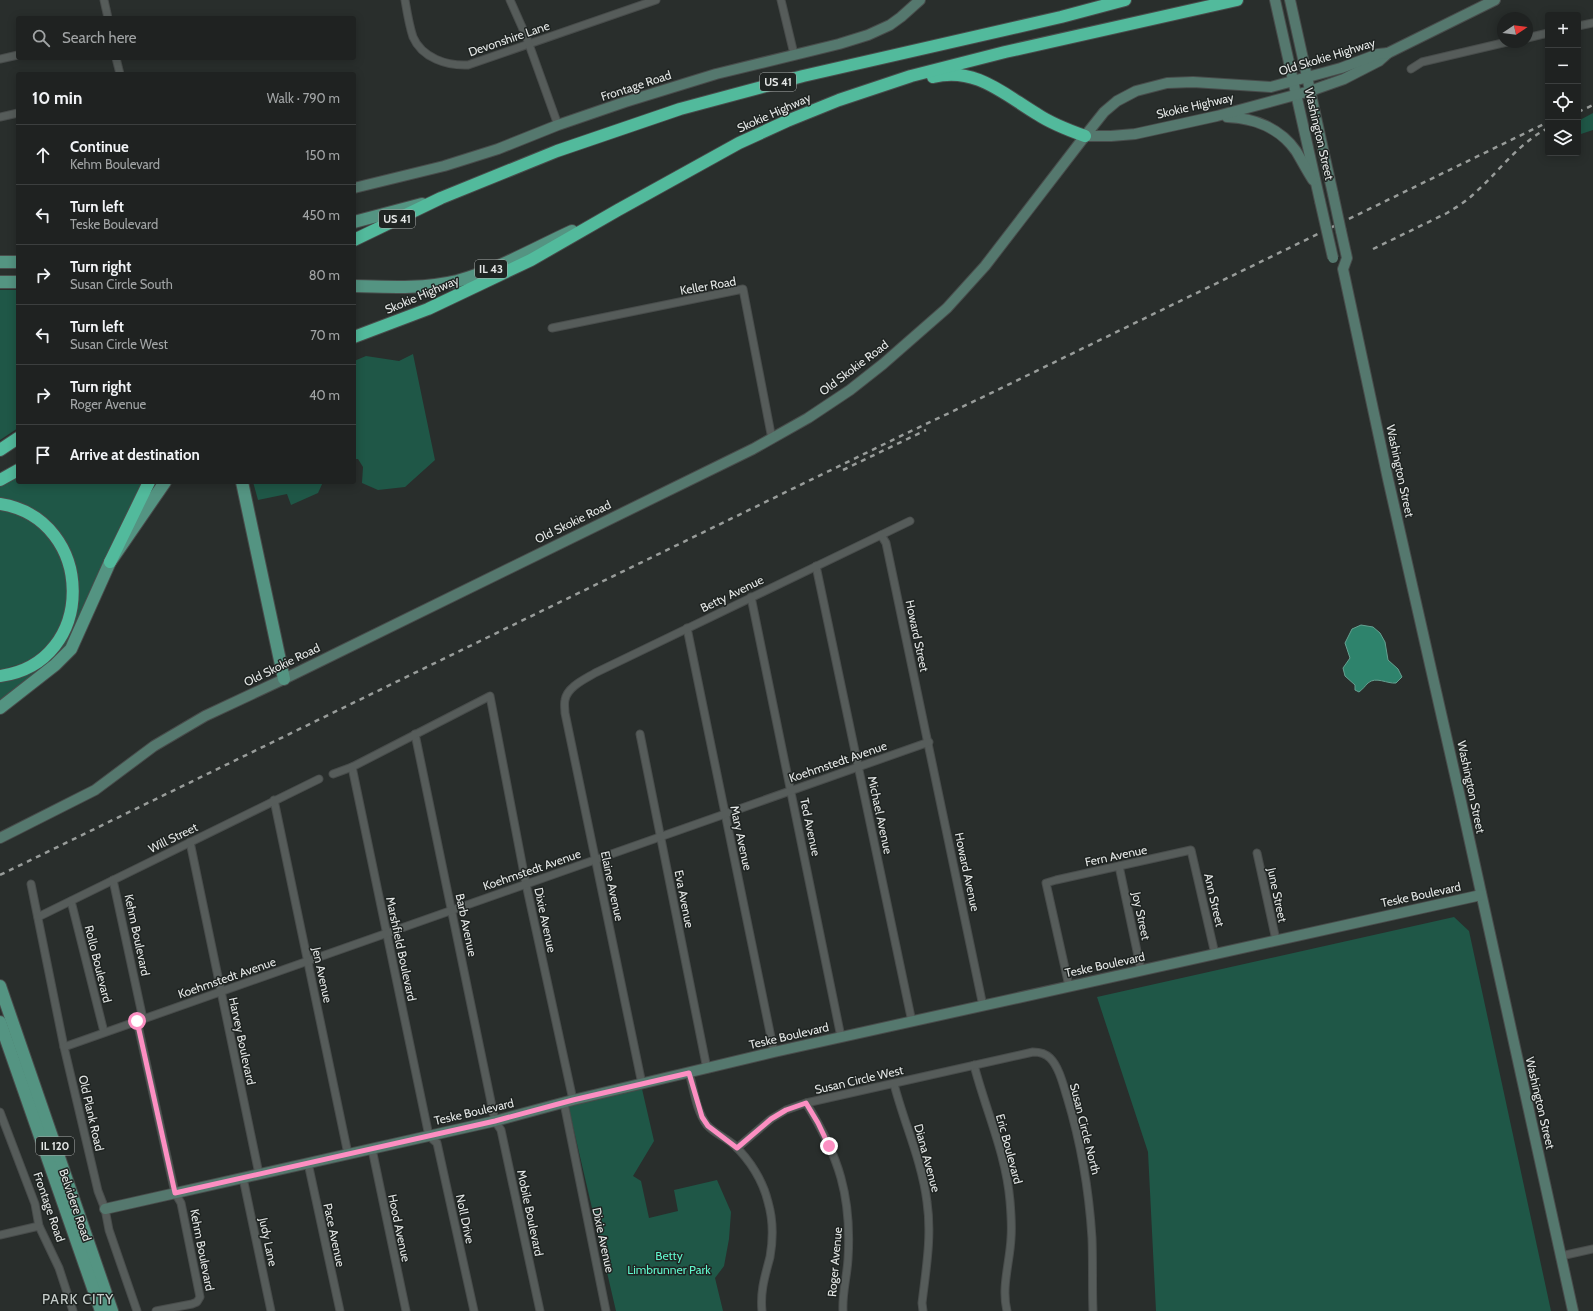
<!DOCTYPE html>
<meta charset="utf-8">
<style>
body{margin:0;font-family:Cabin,sans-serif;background:#2c2f2e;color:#f1f3f6}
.controls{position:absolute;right:12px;top:12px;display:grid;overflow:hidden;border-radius:4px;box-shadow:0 2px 10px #0003}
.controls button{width:36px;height:36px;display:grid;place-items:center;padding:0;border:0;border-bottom:1px solid #3c3f3f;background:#1f2221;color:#f1f3f6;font:20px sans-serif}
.compass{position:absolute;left:1497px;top:12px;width:36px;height:36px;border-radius:50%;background:#1f2221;box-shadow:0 2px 10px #0003;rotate:77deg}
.stop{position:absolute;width:12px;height:12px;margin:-9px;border:3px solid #fc8fc2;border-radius:50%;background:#fff}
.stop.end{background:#fc8fc2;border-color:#fff;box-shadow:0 1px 4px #0008}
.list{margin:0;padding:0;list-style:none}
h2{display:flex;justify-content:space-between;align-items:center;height:52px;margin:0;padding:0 16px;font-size:17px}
h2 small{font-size:13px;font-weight:400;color:#a1a4a5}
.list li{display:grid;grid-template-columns:26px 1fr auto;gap:12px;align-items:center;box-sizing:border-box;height:60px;padding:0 16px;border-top:1px solid #3c3f3f}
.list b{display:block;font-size:15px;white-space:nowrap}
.list p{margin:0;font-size:13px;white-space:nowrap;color:#a1a4a5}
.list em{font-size:13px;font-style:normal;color:#a1a4a5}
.icon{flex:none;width:22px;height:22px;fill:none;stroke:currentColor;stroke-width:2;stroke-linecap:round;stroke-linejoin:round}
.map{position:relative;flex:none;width:1593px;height:1311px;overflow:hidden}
.search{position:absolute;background:#1f2221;box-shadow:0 2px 10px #0003;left:16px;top:16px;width:340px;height:44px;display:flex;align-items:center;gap:10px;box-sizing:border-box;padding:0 14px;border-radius:4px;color:#a1a4a5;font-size:15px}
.panel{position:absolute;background:#1f2221;box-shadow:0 2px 10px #0003;left:16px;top:72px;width:340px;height:412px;border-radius:4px}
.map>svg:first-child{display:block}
.green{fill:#1f5747}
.water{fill:#2e836c;stroke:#65a191}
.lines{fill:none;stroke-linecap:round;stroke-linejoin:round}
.street-casing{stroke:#484c4b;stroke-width:9}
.secondary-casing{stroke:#484c4b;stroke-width:12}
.primary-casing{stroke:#484c4b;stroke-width:14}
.highway-casing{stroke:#484c4b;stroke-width:14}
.street{stroke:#565c5a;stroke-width:7}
.secondary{stroke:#55786e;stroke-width:10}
.primary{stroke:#549482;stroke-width:12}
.highway{stroke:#52ba9c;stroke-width:12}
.rail{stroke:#989c9a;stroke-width:2.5;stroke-dasharray:5 5;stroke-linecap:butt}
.secondary-bridge-casing{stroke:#484c4b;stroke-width:12;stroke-linecap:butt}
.secondary-bridge{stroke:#55786e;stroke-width:10}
.route{stroke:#fc8fc2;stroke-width:5}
.labels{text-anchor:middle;stroke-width:3;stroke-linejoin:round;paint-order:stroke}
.shield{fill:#1f2422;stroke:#a9acab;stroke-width:1}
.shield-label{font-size:11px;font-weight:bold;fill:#e4e7e6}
.street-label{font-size:12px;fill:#e4e7e6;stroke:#1f2422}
.park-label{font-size:12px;fill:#60f7cd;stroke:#1f2422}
.quarter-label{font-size:14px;letter-spacing:1px;fill:#c6cdca;stroke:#1f2422}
</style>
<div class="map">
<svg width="1593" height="1311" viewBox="0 0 1593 1311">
<rect width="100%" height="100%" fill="#292e2c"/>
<g class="green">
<path d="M1593,113V130L1578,135V121Z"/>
<path d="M0,290H18V428L0,440Z"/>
<path d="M413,354L435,460L405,487L378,490L362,483L363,467L358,459H354V361L366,356L399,361Z"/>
<path d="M18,474V482H143L69,643L54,659L0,701V678L29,669L74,616L79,586L73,559L64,542L0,501V485Z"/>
<path d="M253,482H323L318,493L291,505L287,494L258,500Z"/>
<path d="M0,508L10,510L43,528L67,566V611L51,642L35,656L24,663L0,670Z"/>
<path d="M1454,917L1469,931L1551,1311H1156L1148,1152L1097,997Z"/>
<path d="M642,1089L654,1141L633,1176L641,1181L649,1218L678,1211L674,1190L717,1180L731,1212L729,1239L724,1266L715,1278L723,1311H616L568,1105Z"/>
</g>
<path class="water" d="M1361,625L1373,627L1380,633L1385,642L1388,660L1398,669L1402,677L1396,683C1387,684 1376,676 1368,683C1365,686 1363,689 1359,692L1355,690V685L1345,676L1343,668L1350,658L1345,643L1352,629Z"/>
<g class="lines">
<g class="street-casing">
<g id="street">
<path d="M104,0L108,18"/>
<path d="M405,0C407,12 409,25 413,37C422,58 447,66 468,65L656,0"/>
<path d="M510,0L526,36L558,125"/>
<path d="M781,0L794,54"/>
<path d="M1578,26L1593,23"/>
<path d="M1527,38L1548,33"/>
<path d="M116,58L120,74"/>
<path d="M0,59L18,55"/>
<path d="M1411,69L1422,62L1507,42"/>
<path d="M0,117L18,113"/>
<path d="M552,328L743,289L772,439"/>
<path d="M881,535L886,543L983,1006"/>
<path d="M816,566L912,1022"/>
<path d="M751,597L841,1037"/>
<path d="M687,628L774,1052"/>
<path d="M415,734L495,1121L501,1130L540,1311"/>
<path d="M640,734L707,1069"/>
<path d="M352,767L429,1136L437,1143L474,1311"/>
<path d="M333,774L352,767L490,696L526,884L573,1100"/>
<path d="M274,800L348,1154"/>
<path d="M190,842L259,1174"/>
<path d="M1257,853L1276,940"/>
<path d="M1119,866L1141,970"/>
<path d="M113,880L143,1019"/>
<path d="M31,884L64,1047L98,1191L105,1209L109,1230L137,1311"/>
<path d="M71,901L104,1032"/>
<path d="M38,917L319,779"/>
<path d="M1069,986L1046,883L1056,880L1191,850L1215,954"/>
<path d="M137,1021L175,1193L181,1203L200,1297L197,1302L192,1304L156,1311"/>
<path d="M64,1047L929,742"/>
<path d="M974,1065C986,1111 1006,1154 1010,1201C1011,1213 1012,1226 1011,1238C1010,1262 1001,1287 1007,1311"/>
<path d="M689,1073C694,1089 696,1111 707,1125C714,1133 726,1138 734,1145C750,1160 763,1181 768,1202C773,1219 773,1240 770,1257C765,1276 760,1291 762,1311"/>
<path d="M642,1084L565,713C565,709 564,704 565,700C567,687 585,679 595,673L910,521"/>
<path d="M894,1084C904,1123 922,1161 927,1202C932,1236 926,1269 922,1303L923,1311"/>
<path d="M564,1103L606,1311"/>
<path d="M806,1103C839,1156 852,1197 848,1259C847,1277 842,1293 843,1311"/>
<path d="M0,1112L35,1204L39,1226L59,1268L73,1311"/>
<path d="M737,1148L771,1119L786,1110L806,1103L1033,1052C1039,1052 1045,1053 1050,1058C1059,1067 1063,1084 1067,1097C1081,1143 1089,1190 1092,1238C1093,1262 1092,1287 1093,1311"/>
<path d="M372,1149L406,1311"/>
<path d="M308,1163L340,1311"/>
<path d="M243,1178L271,1311"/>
<path d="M0,1235L39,1226"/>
<path d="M1561,1256L1593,1249"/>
</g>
</g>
<g class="secondary-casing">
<g id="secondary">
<path d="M1275,0L1320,201"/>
<path d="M1290,0L1333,194"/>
<path d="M1227,117C1254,118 1280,128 1296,151C1302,161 1307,171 1313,180"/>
<path d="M1085,136H1111L1135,134L1217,116L1310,91L1344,79L1379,61L1388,53L1495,0"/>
<path d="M354,188L444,166L498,149L558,125L625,102L716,74L839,44L868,35L890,25L901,17L920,0"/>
<path d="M1341,231L1347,258L1343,269L1388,479L1460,797L1573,1311"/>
<path d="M0,838L95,790L154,746L205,716L284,679L753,449L808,418L850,390L883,364L947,308L985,266L1085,136L1104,112L1117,101L1136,91L1167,83L1193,82L1271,87L1341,68L1378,54L1388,53"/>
<path d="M105,1209L495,1121L573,1100L774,1052L1481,895"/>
</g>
</g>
<g class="primary-casing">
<g id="primary">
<path d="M354,222L422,204"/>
<path d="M0,262H18"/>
<path d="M0,282H18"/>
<path d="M354,286C389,287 423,289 457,281C497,270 535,248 572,231"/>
<path d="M242,482L284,679"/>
<path d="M0,708L55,665L71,649L110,562L165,482"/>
<path d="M0,986L112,1311"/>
<path d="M0,1022L101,1311"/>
</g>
</g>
<g class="highway-casing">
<g id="highway">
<path d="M933,77C975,66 1005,95 1037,114C1052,124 1068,130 1085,136"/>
<path d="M354,240L441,198L557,151L680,109L803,76L1061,17L1125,0"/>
<path d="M354,337L428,309L531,260L618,210L739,143L787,121L839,100L911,76L1005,52L1237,0"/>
<path d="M0,450L18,438"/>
<path d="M0,480L18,470"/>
<path d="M0,504C96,519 98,663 0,676"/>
<path d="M110,562L149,482"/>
</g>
</g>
<use href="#street" class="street"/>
<use href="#secondary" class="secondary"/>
<use href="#primary" class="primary"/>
<use href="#highway" class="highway"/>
<g class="rail">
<path d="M1578,112L1593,105"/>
<path d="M1373,249L1447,213C1457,207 1468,200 1477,191C1502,168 1517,145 1548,128"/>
<path d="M843,470L926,430"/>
<path d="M0,875L907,433L985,396L1548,122"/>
</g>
<g class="secondary-bridge-casing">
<g id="secondary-bridge">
<path d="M1333,194L1341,231"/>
<path d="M1320,201L1333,258"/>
</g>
</g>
<use href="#secondary-bridge" class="secondary-bridge"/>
</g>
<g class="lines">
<path class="route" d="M137,1021L175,1193L495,1121L573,1100L689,1073L702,1117L708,1126L737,1148L771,1119L786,1110L806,1103L818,1123L829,1146"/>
</g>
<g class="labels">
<g class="shield">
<rect x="760" y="73" width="36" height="18" rx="3"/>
<rect x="379" y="210" width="36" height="18" rx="3"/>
<rect x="475" y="260" width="32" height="18" rx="3"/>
<rect x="36" y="1137" width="38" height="18" rx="3"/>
</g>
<g class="shield-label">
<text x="778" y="86">US 41</text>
<text x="397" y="223">US 41</text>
<text x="491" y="273">IL 43</text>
<text x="55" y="1150">IL 120</text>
</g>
<g class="street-label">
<text transform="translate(509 39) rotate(-19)" y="4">Devonshire Lane</text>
<text transform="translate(1327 57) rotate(-17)" y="4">Old Skokie Highway</text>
<text transform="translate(636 86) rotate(-18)" y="4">Frontage Road</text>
<text transform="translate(1195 106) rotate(-13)" y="4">Skokie Highway</text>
<text transform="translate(774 113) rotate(-24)" y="4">Skokie Highway</text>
<text transform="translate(1319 134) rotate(77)" y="4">Washington Street</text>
<text transform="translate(708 286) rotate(-10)" y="4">Keller Road</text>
<text transform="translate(422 295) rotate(-23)" y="4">Skokie Highway</text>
<text transform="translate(854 368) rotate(-37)" y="4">Old Skokie Road</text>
<text transform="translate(1400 471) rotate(78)" y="4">Washington Street</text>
<text transform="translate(573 522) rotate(-26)" y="4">Old Skokie Road</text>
<text transform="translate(732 594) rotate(-26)" y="4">Betty Avenue</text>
<text transform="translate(917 636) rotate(78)" y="4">Howard Street</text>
<text transform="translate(282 665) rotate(-26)" y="4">Old Skokie Road</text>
<text transform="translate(838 762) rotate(-19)" y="4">Koehmstedt Avenue</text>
<text transform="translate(1471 787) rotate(78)" y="4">Washington Street</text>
<text transform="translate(880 815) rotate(78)" y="4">Michael Avenue</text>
<text transform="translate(810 827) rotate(78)" y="4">Ted Avenue</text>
<text transform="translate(173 838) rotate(-26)" y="4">Will Street</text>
<text transform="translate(741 838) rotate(78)" y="4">Mary Avenue</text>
<text transform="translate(1116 856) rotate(-12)" y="4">Fern Avenue</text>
<text transform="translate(532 870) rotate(-19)" y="4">Koehmstedt Avenue</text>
<text transform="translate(967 872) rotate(78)" y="4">Howard Avenue</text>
<text transform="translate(612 886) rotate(78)" y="4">Elaine Avenue</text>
<text transform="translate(1277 895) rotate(78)" y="4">June Street</text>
<text transform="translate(1421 895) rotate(-12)" y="4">Teske Boulevard</text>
<text transform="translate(684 899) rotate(79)" y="4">Eva Avenue</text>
<text transform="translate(1214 900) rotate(77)" y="4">Ann Street</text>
<text transform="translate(1141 916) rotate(78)" y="4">Joy Street</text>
<text transform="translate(545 920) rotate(78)" y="4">Dixie Avenue</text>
<text transform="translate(466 925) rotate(78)" y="4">Barb Avenue</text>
<text transform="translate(137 935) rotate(78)" y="4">Kehm Boulevard</text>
<text transform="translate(401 949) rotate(78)" y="4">Marshfield Boulevard</text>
<text transform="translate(98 964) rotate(76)" y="4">Rollo Boulevard</text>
<text transform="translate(1105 965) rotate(-12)" y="4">Teske Boulevard</text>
<text transform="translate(322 975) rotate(78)" y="4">Jen Avenue</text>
<text transform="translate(227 978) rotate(-19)" y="4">Koehmstedt Avenue</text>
<text transform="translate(789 1036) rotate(-13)" y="4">Teske Boulevard</text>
<text transform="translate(242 1041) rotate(78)" y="4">Harvey Boulevard</text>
<text transform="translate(859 1080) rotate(-13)" y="4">Susan Circle West</text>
<text transform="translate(1540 1103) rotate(77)" y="4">Washington Street</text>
<text transform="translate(474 1112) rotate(-13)" y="4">Teske Boulevard</text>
<text transform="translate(91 1113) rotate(77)" y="4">Old Plank Road</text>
<text transform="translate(1085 1129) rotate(76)" y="4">Susan Circle North</text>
<text transform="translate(1009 1149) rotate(75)" y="4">Eric Boulevard</text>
<text transform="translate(927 1158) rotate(75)" y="4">Diana Avenue</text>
<text transform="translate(75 1205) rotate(71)" y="4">Belvidere Road</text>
<text transform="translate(49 1207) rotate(71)" y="4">Frontage Road</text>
<text transform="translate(530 1213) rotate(78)" y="4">Mobile Boulevard</text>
<text transform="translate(465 1219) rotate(78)" y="4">Noll Drive</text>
<text transform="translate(399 1228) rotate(78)" y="4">Hood Avenue</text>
<text transform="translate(334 1235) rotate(78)" y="4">Pace Avenue</text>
<text transform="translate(603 1240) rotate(78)" y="4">Dixie Avenue</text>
<text transform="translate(268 1242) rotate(78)" y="4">Judy Lane</text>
<text transform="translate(202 1250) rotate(79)" y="4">Kehm Boulevard</text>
<text transform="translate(835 1262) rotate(-85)" y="4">Roger Avenue</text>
</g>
<g class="park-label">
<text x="669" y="1260">Betty<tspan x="669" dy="14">Limbrunner Park</tspan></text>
</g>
<g class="quarter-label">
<text x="78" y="1304">PARK CITY</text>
</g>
</g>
</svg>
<div class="controls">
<button>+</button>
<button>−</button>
<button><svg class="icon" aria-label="locate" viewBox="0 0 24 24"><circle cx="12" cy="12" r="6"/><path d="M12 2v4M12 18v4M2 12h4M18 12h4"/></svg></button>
<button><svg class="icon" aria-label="layers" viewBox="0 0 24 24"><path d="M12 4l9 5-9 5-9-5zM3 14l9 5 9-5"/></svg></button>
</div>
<svg class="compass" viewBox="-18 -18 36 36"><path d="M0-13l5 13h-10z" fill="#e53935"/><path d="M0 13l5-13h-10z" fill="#a1a4a5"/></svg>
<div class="stop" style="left:137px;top:1021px"></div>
<div class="stop end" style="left:829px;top:1146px"></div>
<div class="search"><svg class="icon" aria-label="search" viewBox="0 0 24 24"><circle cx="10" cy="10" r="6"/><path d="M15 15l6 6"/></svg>Search here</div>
<section class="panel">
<h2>10 min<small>Walk · 790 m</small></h2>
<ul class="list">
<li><svg class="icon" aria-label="ahead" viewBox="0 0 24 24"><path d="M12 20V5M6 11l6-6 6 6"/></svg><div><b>Continue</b><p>Kehm Boulevard</p></div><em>150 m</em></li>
<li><svg class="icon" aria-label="left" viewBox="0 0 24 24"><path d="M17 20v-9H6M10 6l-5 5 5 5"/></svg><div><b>Turn left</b><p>Teske Boulevard</p></div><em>450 m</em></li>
<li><svg class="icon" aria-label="right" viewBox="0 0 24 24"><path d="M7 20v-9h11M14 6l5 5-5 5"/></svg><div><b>Turn right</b><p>Susan Circle South</p></div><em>80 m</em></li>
<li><svg class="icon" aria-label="left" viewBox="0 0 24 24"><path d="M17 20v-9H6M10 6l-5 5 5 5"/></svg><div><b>Turn left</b><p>Susan Circle West</p></div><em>70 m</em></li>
<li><svg class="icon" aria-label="right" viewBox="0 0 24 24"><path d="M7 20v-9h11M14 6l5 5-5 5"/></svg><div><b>Turn right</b><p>Roger Avenue</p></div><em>40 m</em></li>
<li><svg class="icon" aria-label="arrive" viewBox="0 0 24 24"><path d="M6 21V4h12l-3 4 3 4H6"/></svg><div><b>Arrive at destination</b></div></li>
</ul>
</section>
</div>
